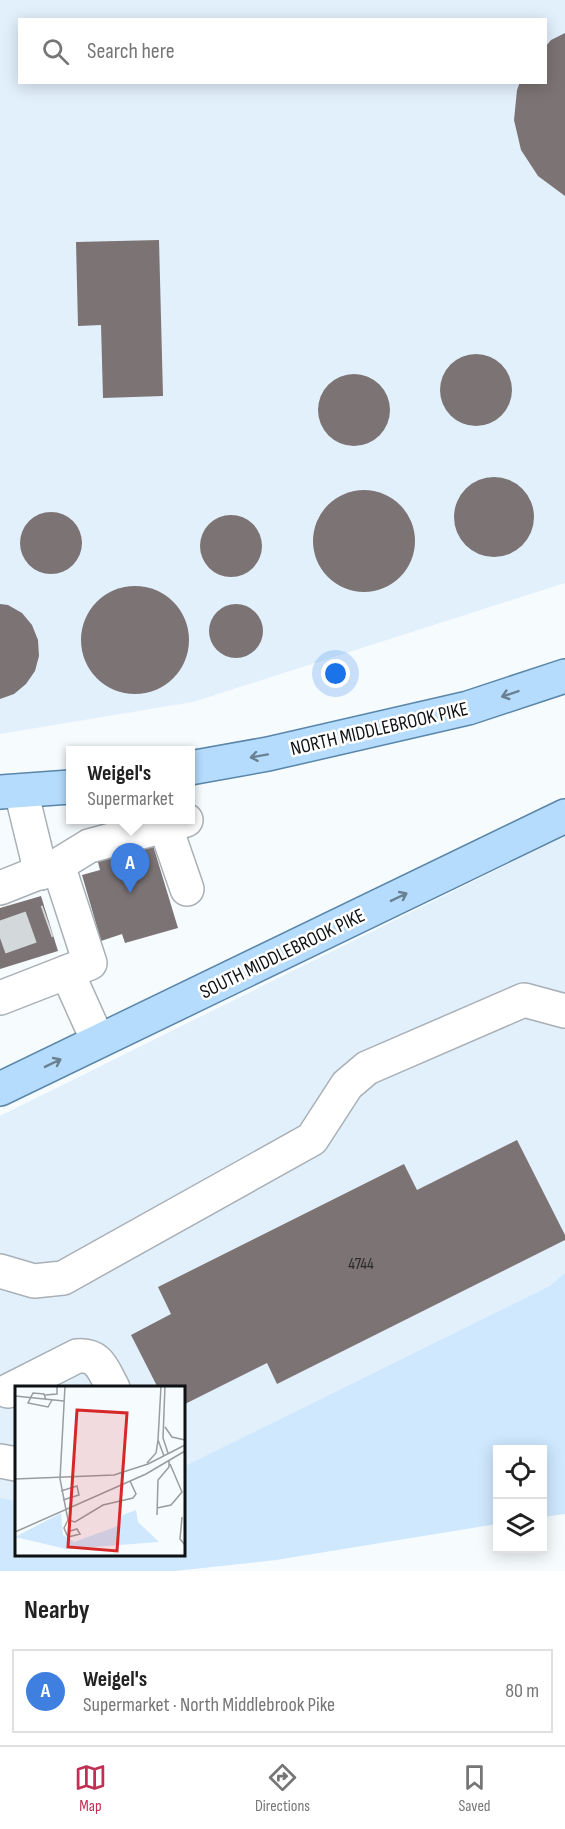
<!DOCTYPE html>
<meta charset="utf-8">
<style>
body{margin:0;font-family:"Sofia Sans Condensed",sans-serif;background:#f6f6f6;color:#222}
.controls{position:absolute;right:18px;bottom:18px;display:grid;overflow:hidden;border-radius:0px;box-shadow:0 3px 15px #0003}
.controls button{width:54px;height:54px;display:grid;place-items:center;padding:0;border:0;border-bottom:2px solid #e0e0e0;background:#fff;color:#222;font:30px sans-serif}
.you{position:absolute;left:336px;top:674px;width:21px;height:21px;margin:-15px;border:4px solid #fff;border-radius:50%;background:#1a73e8;box-shadow:0 0 0 9px #1a73e833}
.badge{display:grid;place-items:center;width:39px;height:39px;border-radius:50%;background:#c03054;color:#fff;font-size:20px;font-weight:700}
.pin{position:absolute;translate:-50% -50px;filter:drop-shadow(0 2px 3px #0008)}
.pin::after{content:'';position:absolute;top:32px;width:21px;height:18px;background:inherit;clip-path:polygon(0 0,100% 0,50% 100%)}
.popup{position:absolute;left:66px;top:746px;width:129px;height:78px;box-sizing:border-box;display:grid;place-content:center;border-radius:0px;background:#fff;filter:drop-shadow(0 2px 4px #0005);font-size:20px;white-space:nowrap;color:#767676}
.popup b{font-size:22px;color:#222}
.popup::after{content:'';position:absolute;left:50%;top:100%;margin-left:-12px;border:12px solid transparent;border-top-color:#fff}
.list{margin:0;padding:0;list-style:none}
h2{display:flex;justify-content:space-between;align-items:center;height:78px;margin:0;padding:0 24px;font-size:26px}
h2 small{font-size:20px;font-weight:400;color:#767676}
.list li{display:grid;grid-template-columns:39px 1fr auto;gap:18px;align-items:center;box-sizing:border-box;height:84px;margin:0 12px 12px;padding:0 12px;border:2px solid #e0e0e0;border-radius:0px}
.list b{display:block;font-size:22px;white-space:nowrap}
.list p{margin:0;font-size:20px;white-space:nowrap;color:#767676}
.list em{font-size:20px;font-style:normal;color:#767676}
.icon{flex:none;width:33px;height:33px;fill:none;stroke:currentColor;stroke-width:2;stroke-linecap:round;stroke-linejoin:round}
.map{position:relative;flex:none;width:565px;height:1571px;overflow:hidden}
.search{position:absolute;background:#fff;box-shadow:0 3px 15px #0003;left:18px;right:18px;top:18px;height:66px;display:flex;align-items:center;gap:15px;box-sizing:border-box;padding:0 21px;border-radius:0px;color:#767676;font-size:22px}
.sheet{height:174px;background:#fff}
nav{display:flex;justify-content:space-around;align-items:center;box-sizing:border-box;height:84px;border-top:2px solid #e0e0e0;background:#fff;font-size:16px;color:#767676}
nav a{display:grid;justify-items:center;gap:3px}
nav .on{color:#c03054}
.map>svg:first-child{display:block}
.built{fill:#e2f0fc;fill-rule:evenodd}
.green{fill:#cfe8fe}
.building{fill:#7c7374}
.lines{fill:none;stroke-linecap:round;stroke-linejoin:round}
.minor-tunnel{stroke:#d3d8db;stroke-width:33;stroke-dasharray:33 16;stroke-linecap:butt}
.minor-casing{stroke:#a9b0b6;stroke-width:36}
.major-casing{stroke:#5a86a9;stroke-width:36}
.minor{stroke:#fff;stroke-width:33}
.major{stroke:#b5dcfc;stroke-width:33}
.oneway{stroke:#6a8193}
.labels{text-anchor:middle;stroke-width:5;stroke-linejoin:round;paint-order:stroke}
.number-label{font-size:16px;fill:#2a2a2b}
.street-label{font-size:20px;fill:#0e1113;stroke:#fff}
.inset-road{fill:none;stroke:#999da0;stroke-width:1.5}
.view{fill:#d62828;fill-opacity:0.15;stroke:#d62828;stroke-width:3}
.inset-edge{fill:none;stroke:#0e1113;stroke-width:3}
</style>
<div class="map">
<svg width="565" height="1571" viewBox="0 0 565 1571">
<rect width="100%" height="100%" fill="#f6fbfe"/>
<g class="built">
<path d="M0,0H565V583L193,702L0,734ZM20,20H546V82H20Z"/>
<path d="M565,836V1488L542,1450H498L183,1549V1388H16V1554L0,1569V1116Z"/>
</g>
<path class="green" d="M565,1273V1514L543,1517L542,1450H498L497,1524L276,1560L175,1571H0V1498L16,1501V1554H183V1467L550,1286Z"/>
<g class="building">
<path d="M565,33V196L538,176L521,150L514,120L517,90L520,82H546V46L551,40Z"/>
<path d="M159,240L163,396L103,398L101,325L78,326L76,242Z"/>
<circle cx="476" cy="390" r="36"/>
<circle cx="354" cy="410" r="36"/>
<circle cx="494" cy="517" r="40"/>
<circle cx="364" cy="541" r="51"/>
<circle cx="51" cy="543" r="31"/>
<circle cx="231" cy="546" r="31"/>
<circle cx="135" cy="640" r="54"/>
<circle cx="236" cy="631" r="27"/>
<path d="M0,604L8,605L22,613L32,625L38,640L39,656L35,671L26,684L14,694L0,699Z"/>
<path d="M152,842L178,928L125,943L122,934L101,941L82,875L100,870L97,858Z"/>
<path d="M41,896L58,951L0,969V908Z"/>
<path d="M517,1140L565,1235V1240L277,1384L267,1363L183,1405V1388H158L131,1335L171,1314L158,1287L404,1164L417,1190Z"/>
</g>
<g class="lines">
<path class="minor-tunnel" d="M0,938L48,921"/>
<g class="minor-casing">
<g id="minor">
<path d="M21,791L41,873"/>
<path d="M165,825L187,889"/>
<path d="M58,865L89,846L186,820"/>
<path d="M0,888L58,865L90,963L0,998"/>
<path d="M67,972L98,1041"/>
<path d="M0,1271L34,1281L63,1278L312,1139L347,1085L367,1068L524,1000L565,1011"/>
<path d="M8,1391L77,1356C100,1354 103,1370 113,1388"/>
<path d="M0,1461L16,1464"/>
</g>
</g>
<g class="major-casing">
<g id="major">
<path d="M190,768L268,754L468,708L565,676"/>
<path d="M0,792L70,787"/>
<path d="M0,1089L565,816"/>
</g>
</g>
<use href="#minor" class="minor"/>
<use href="#major" class="major"/>
</g>
<defs><path id="oneway-shaft" d="M-6 0H5M1.5-3L5.5 0L1.5 3" fill="none" stroke-width="1.6" stroke-linecap="round" stroke-linejoin="round" transform="scale(1.5)"/></defs>
<g class="oneway">
<use href="#oneway-shaft" transform="translate(510 694) rotate(161)"/>
<use href="#oneway-shaft" transform="translate(259 756) rotate(170)"/>
<use href="#oneway-shaft" transform="translate(399 897) rotate(-26)"/>
<use href="#oneway-shaft" transform="translate(53 1063) rotate(-26)"/>
</g>
<g class="labels">
<g class="number-label">
<text x="361" y="1269">4744</text>
</g>
<g class="street-label">
<text transform="translate(379 728) rotate(-13)" y="7">NORTH MIDDLEBROOK PIKE</text>
<text transform="translate(282 953) rotate(-26)" y="7">SOUTH MIDDLEBROOK PIKE</text>
</g>
</g>
<g transform="translate(15 1386)">
<rect width="170" height="170" fill="#f6fbfe"/>
<path d="M121,124L123,136L144,156L51,163L0,151L46,127L48,149L59,156L103,140L108,129Z" fill="#cfe8fe"/>
<path class="inset-road" d="M50,0L45,93L53,134L49,142L53,151L65,148L62,143L55,145M146,0L143,54L149,70M150,0L148,52L153,67M30,9L42,8V0M0,10L49,15M31,14L29,8L18,7L13,17L33,21L37,14M150,41L157,51L170,54M132,77L141,67L143,54M0,93L99,89L133,78L170,59M46,105L62,100L64,109L48,114M142,122L156,119L167,106L155,78M142,129L143,94L154,81V75M167,131L165,153L170,159M53,134L60,136L88,119L118,112L121,108L115,95M0,146L131,88L170,65"/>
<path class="view" d="M62,24L112,27L102,165L53,161Z"/>
<rect width="170" height="170" class="inset-edge"/>
</g>
</svg>
<div class="controls">
<button><svg class="icon" aria-label="locate" viewBox="0 0 24 24"><circle cx="12" cy="12" r="6"/><path d="M12 2v4M12 18v4M2 12h4M18 12h4"/></svg></button>
<button><svg class="icon" aria-label="layers" viewBox="0 0 24 24"><path d="M12 4l9 5-9 5-9-5zM3 14l9 5 9-5"/></svg></button>
</div>
<div class="you"></div>
<div class="pin badge" style="left:130px;top:893px;background:#3f7fe0">A</div>
<div class="popup"><b>Weigel's</b>Supermarket</div>
<div class="search"><svg class="icon" aria-label="search" viewBox="0 0 24 24"><circle cx="10" cy="10" r="6"/><path d="M15 15l6 6"/></svg>Search here</div>
</div>
<section class="sheet">
<h2>Nearby<small></small></h2>
<ul class="list">
<li><span class="badge" style="background:#3f7fe0">A</span><div><b>Weigel's</b><p>Supermarket · North Middlebrook Pike</p></div><em>80 m</em></li>
</ul>
</section>
<nav>
<a class="on"><svg class="icon" aria-label="map" viewBox="0 0 24 24"><path d="M3 6l6-2 6 2 6-2v14l-6 2-6-2-6 2zM9 4v14M15 6v14"/></svg>Map</a>
<a><svg class="icon" aria-label="directions" viewBox="0 0 24 24"><path d="M12 3l9 9-9 9-9-9zM9 14v-3h6M13 9l2 2-2 2"/></svg>Directions</a>
<a><svg class="icon" aria-label="saved" viewBox="0 0 24 24"><path d="M7 4h10v16l-5-4-5 4z"/></svg>Saved</a>
</nav>
